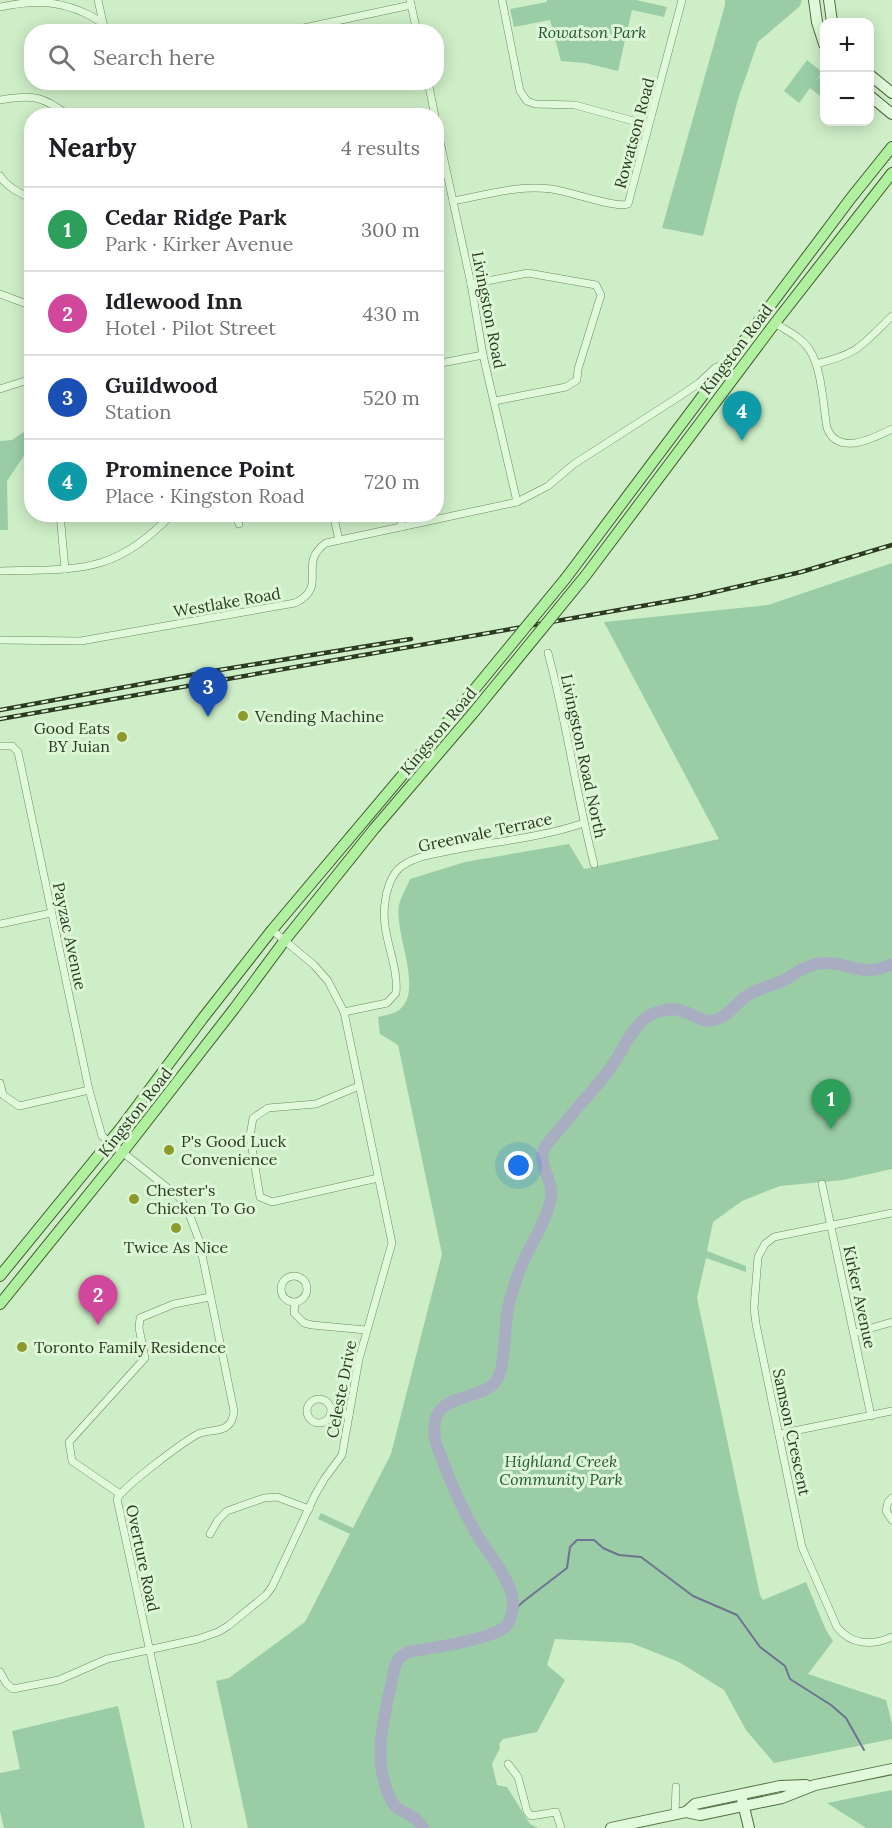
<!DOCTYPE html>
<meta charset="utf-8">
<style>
body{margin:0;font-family:Lora,serif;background:#f2f2f2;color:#202124}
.controls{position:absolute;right:18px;top:18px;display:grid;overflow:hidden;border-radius:12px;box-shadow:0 3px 15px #0003}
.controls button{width:54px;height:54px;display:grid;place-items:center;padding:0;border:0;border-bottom:2px solid #e0e0e0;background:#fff;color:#202124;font:30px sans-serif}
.you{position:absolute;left:519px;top:1166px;width:21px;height:21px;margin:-15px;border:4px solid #fff;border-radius:50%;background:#1a73e8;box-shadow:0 0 0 9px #1a73e833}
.badge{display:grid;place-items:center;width:39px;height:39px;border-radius:50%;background:#0f766e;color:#fff;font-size:20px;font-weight:700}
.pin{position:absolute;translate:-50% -50px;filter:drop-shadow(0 2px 3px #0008)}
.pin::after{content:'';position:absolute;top:32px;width:21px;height:18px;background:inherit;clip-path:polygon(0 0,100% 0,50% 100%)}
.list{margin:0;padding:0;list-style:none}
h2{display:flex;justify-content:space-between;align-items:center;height:78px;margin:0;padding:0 24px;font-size:26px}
h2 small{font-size:20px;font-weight:400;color:#757577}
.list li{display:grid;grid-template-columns:39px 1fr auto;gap:18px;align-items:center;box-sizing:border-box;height:84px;padding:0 24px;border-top:2px solid #e0e0e0}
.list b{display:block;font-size:22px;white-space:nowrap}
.list p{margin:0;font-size:20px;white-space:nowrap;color:#757577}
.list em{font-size:20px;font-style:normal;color:#757577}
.icon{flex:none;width:33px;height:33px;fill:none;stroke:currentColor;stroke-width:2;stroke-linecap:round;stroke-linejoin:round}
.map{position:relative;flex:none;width:892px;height:1828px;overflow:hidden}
.search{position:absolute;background:#fff;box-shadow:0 3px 15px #0003;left:24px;top:24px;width:420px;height:66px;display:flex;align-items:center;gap:15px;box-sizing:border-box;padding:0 21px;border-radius:24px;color:#757577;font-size:22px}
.panel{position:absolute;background:#fff;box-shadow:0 3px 15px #0003;left:24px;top:108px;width:420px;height:414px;border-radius:24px}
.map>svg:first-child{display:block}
.green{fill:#9acda6}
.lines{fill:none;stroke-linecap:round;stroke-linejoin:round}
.stream{stroke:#6e7391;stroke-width:2}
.river{stroke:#a8adc2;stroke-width:12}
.street-casing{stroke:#6d8a5c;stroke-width:8}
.secondary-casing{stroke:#516c3f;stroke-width:12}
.primary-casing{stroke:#415830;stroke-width:12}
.street{stroke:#e0f9da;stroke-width:7}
.secondary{stroke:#e0f9da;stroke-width:10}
.primary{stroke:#b0f19f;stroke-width:10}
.rail-casing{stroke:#2b3a20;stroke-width:4.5}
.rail{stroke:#dcf6d6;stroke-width:2;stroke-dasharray:7;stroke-linecap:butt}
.primary-bridge-casing{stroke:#415830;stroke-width:12;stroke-linecap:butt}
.primary-bridge{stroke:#b0f19f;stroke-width:10}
.poi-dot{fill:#8e992c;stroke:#dcf6d6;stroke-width:2}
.labels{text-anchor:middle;stroke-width:6;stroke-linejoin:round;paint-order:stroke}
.park-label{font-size:16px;font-style:italic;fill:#265738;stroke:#dcf6d6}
.street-label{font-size:16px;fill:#2b3a20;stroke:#dcf6d6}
.poi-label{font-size:16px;fill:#2b3a20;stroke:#dcf6d6;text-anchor:start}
</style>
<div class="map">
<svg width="892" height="1828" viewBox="0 0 892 1828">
<rect width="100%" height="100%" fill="#ceeec7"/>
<g class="green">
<path d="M547,0H636L667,7L664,17L632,10L618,71L585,63L561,61L550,20L514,27L510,9L547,2Z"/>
<path d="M725,0H802L800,6L758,42L738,99L703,236L662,228L725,5Z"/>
<path d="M807,60L822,72L814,83L823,73L824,74V99L810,88L799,103L784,91Z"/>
<path d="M31,427V445L7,481L8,530H0V441L12,440Z"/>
<path d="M892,563V1169L843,1180L780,1186L742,1201L713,1222L707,1251L746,1266V1272L706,1258L697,1298L760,1595L763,1600L806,1582L826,1630L833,1641L808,1674L886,1700L892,1724V1739L774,1763L746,1730L724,1690L679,1662L631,1643L555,1639L547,1665L565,1680L537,1732L503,1739L499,1744L500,1748L492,1764L497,1785L507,1787L530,1824L538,1828H248L216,1681L229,1678L305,1622L350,1534L318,1519L321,1513L353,1528L391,1454L442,1254L398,1045L380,1034L378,1017C386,1015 397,1014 403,1006C421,984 394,931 399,905C401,896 407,887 410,879L465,862L569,844L584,869L719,839L604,622L768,605Z"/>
<path d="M118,1706L145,1828H4L0,1811V1773L20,1769L12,1731Z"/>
<path d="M892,1790V1828H866L827,1803Z"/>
</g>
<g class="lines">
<path class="stream" d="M513,1611L524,1601L567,1568L570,1547L577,1540H594L603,1548L619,1555L641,1557L693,1596L737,1615L760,1647L785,1666L790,1679L831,1705L846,1718L864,1750"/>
<path class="river" d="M423,1828C415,1813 398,1813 392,1802C369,1758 386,1712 395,1666L399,1658L408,1652C429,1648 494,1640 507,1625C509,1623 510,1619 511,1615C521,1590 491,1558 479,1538C464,1513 452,1486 442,1459C439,1452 436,1445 435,1438C426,1385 491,1407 500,1373C506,1352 504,1330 508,1308C510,1298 514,1287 517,1277C526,1249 546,1226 551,1197C554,1181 537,1165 544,1149C547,1142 556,1134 561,1128C575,1109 592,1092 606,1074C620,1057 627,1035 643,1020C651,1013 668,1007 679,1010C691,1012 702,1024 715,1020C727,1017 735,1005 745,997C755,989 768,987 780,982C792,977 800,968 813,965C845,956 858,981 892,964"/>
<g class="street-casing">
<g id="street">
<path d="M98,0L103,23"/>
<path d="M410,0L417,32"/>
<path d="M502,0L520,91L527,101L535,104L575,105L648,125"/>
<path d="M0,7C33,0 57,0 87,14C97,19 103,23 109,32"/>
<path d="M285,32L411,5"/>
<path d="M428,82L435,116"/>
<path d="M0,100C32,94 43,96 69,116"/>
<path d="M436,123L471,284L483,355L517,502"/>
<path d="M0,176C7,187 20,193 32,199"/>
<path d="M453,201C486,195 517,185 551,189C569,191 616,209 628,204L682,0"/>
<path d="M471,284L528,273L596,285L601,295L578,369L577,380L566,387L495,401"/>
<path d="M0,294L32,306"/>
<path d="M775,323C787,331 801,337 809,349C822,368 823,405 827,428C838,456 872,439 892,429"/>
<path d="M436,364L483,355"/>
<path d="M816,364C860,353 861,346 892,316"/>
<path d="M0,389L25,381L32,374"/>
<path d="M60,514L65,569"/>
<path d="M235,514L239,524"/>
<path d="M333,514L339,540"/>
<path d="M399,514L402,527"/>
<path d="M0,571C77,569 115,575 172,514"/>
<path d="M0,640L81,641L295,603C330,586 296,564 326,543L517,502L548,486L574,464L680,396L699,383L715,368L726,363"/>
<path d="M548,653C567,723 576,794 594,864"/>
<path d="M0,746H12L18,752L89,1090L102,1136L179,1197L188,1211L199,1240L234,1411C233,1418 232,1423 226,1427C218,1432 207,1430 198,1434C183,1442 124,1486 117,1499L188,1828"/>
<path d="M0,924L51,913"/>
<path d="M344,1012L387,1003L396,993C399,963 380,934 385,903C386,891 391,874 402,866C417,855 440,853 458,849C500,841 543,837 584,823"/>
<path d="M0,1083L3,1095L19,1106L89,1090"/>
<path d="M359,1086L316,1104L268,1108L253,1118L250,1136L260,1197L272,1202L378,1178"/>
<path d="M822,1184L871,1416"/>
<path d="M892,1213L774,1237L765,1244L758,1257L754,1308L756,1324L802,1547L837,1627C851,1645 872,1646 892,1637"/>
<circle cx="294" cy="1289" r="13"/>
<path d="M295,1303L294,1313L304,1323L312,1325L366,1330"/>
<path d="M854,1333L892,1322"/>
<circle cx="319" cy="1411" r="12"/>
<path d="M331,1412L349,1415"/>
<path d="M779,1434L892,1411"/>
<path d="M120,1494L72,1461L69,1442L145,1358L139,1328L140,1318L174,1304L210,1297"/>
<path d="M892,1498L888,1502L886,1511L892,1520"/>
<path d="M210,1534L218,1520L227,1511L264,1498L277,1497L309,1509"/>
<path d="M0,1672L6,1683L13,1689L59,1680L107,1659L198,1639L218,1632L228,1626L266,1595L272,1587L315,1495L325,1478L342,1455L359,1359L392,1243L344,1012L328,981L314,965L272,930"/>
<path d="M508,1764L518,1777L527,1811L531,1816L556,1812L561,1828"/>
<path d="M675,1814L676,1787"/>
</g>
</g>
<g class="secondary-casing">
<g id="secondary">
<path d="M814,0L817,22L824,44"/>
<path d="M829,0L832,22"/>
<path d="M870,75L892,93"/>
<path d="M870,96L892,114"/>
<path d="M742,1799L749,1828"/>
<path d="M686,1812L695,1804L780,1786L806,1785"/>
<path d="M611,1828L686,1812L700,1815L782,1798L815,1785L892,1769"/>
</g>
</g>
<g class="primary-casing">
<g id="primary">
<path d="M586,575L775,323L892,173"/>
<path d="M566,578L851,198L892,147"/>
<path d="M0,1276L120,1129L203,1018L272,930L460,707"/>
<path d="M0,1304L122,1153L234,1009L285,940L374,829L474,712"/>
</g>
</g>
<use href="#street" class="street"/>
<use href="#secondary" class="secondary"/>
<use href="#primary" class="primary"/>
<g class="rail-casing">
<g id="rail">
<path d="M0,710L207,672L411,639"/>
<path d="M0,719L693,597L801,572L892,545"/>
</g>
</g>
<use href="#rail" class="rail"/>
<g class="primary-bridge-casing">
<g id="primary-bridge">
<path d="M460,707L566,578"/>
<path d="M474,712L586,575"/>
</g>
</g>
<use href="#primary-bridge" class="primary-bridge"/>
</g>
<g class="poi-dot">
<circle cx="243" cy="716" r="6"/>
<circle cx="122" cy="737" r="6"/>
<circle cx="169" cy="1150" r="6"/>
<circle cx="134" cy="1199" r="6"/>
<circle cx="176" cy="1228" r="6"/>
<circle cx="22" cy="1347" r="6"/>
</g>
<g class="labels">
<g class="park-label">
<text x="592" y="38">Rowatson Park</text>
<text x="561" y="1467">Highland Creek<tspan x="561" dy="18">Community Park</tspan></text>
</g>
<g class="street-label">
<text transform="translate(634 133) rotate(-75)" y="6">Rowatson Road</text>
<text transform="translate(489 310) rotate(79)" y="6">Livingston Road</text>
<text transform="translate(736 349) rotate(-53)" y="6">Kingston Road</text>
<text transform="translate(227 602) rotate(-10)" y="6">Westlake Road</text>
<text transform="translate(438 731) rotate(-50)" y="6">Kingston Road</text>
<text transform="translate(584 756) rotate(78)" y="6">Livingston Road North</text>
<text transform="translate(485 832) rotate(-12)" y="6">Greenvale Terrace</text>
<text transform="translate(70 936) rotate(78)" y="6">Payzac Avenue</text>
<text transform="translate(135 1112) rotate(-52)" y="6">Kingston Road</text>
<text transform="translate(860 1297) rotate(78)" y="6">Kirker Avenue</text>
<text transform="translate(341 1389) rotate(-79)" y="6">Celeste Drive</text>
<text transform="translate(792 1432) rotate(78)" y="6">Samson Crescent</text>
<text transform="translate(143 1558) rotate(78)" y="6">Overture Road</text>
</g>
<g class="poi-label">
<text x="255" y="722">Vending Machine</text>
<text x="110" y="734" text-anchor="end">Good Eats<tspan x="110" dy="18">BY Juian</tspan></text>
<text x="181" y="1147">P's Good Luck<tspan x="181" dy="18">Convenience</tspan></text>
<text x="146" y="1196">Chester's<tspan x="146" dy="18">Chicken To Go</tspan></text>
<text x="176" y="1253" text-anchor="middle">Twice As Nice</text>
<text x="34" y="1353">Toronto Family Residence</text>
</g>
</g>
</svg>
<div class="controls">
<button>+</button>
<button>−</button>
</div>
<div class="you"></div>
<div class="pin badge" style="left:831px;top:1129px;background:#2e9e5b">1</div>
<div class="pin badge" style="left:98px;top:1325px;background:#d1479c">2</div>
<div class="pin badge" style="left:208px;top:717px;background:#1a4fb4">3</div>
<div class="pin badge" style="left:742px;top:441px;background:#0f9aa8">4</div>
<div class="search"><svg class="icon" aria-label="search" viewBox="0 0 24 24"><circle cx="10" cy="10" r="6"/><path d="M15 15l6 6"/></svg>Search here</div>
<section class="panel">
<h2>Nearby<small>4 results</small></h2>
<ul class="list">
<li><span class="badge" style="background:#2e9e5b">1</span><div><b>Cedar Ridge Park</b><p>Park · Kirker Avenue</p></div><em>300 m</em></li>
<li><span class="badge" style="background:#d1479c">2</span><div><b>Idlewood Inn</b><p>Hotel · Pilot Street</p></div><em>430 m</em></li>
<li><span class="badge" style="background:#1a4fb4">3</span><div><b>Guildwood</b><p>Station</p></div><em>520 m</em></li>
<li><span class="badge" style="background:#0f9aa8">4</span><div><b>Prominence Point</b><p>Place · Kingston Road</p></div><em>720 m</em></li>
</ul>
</section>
</div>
